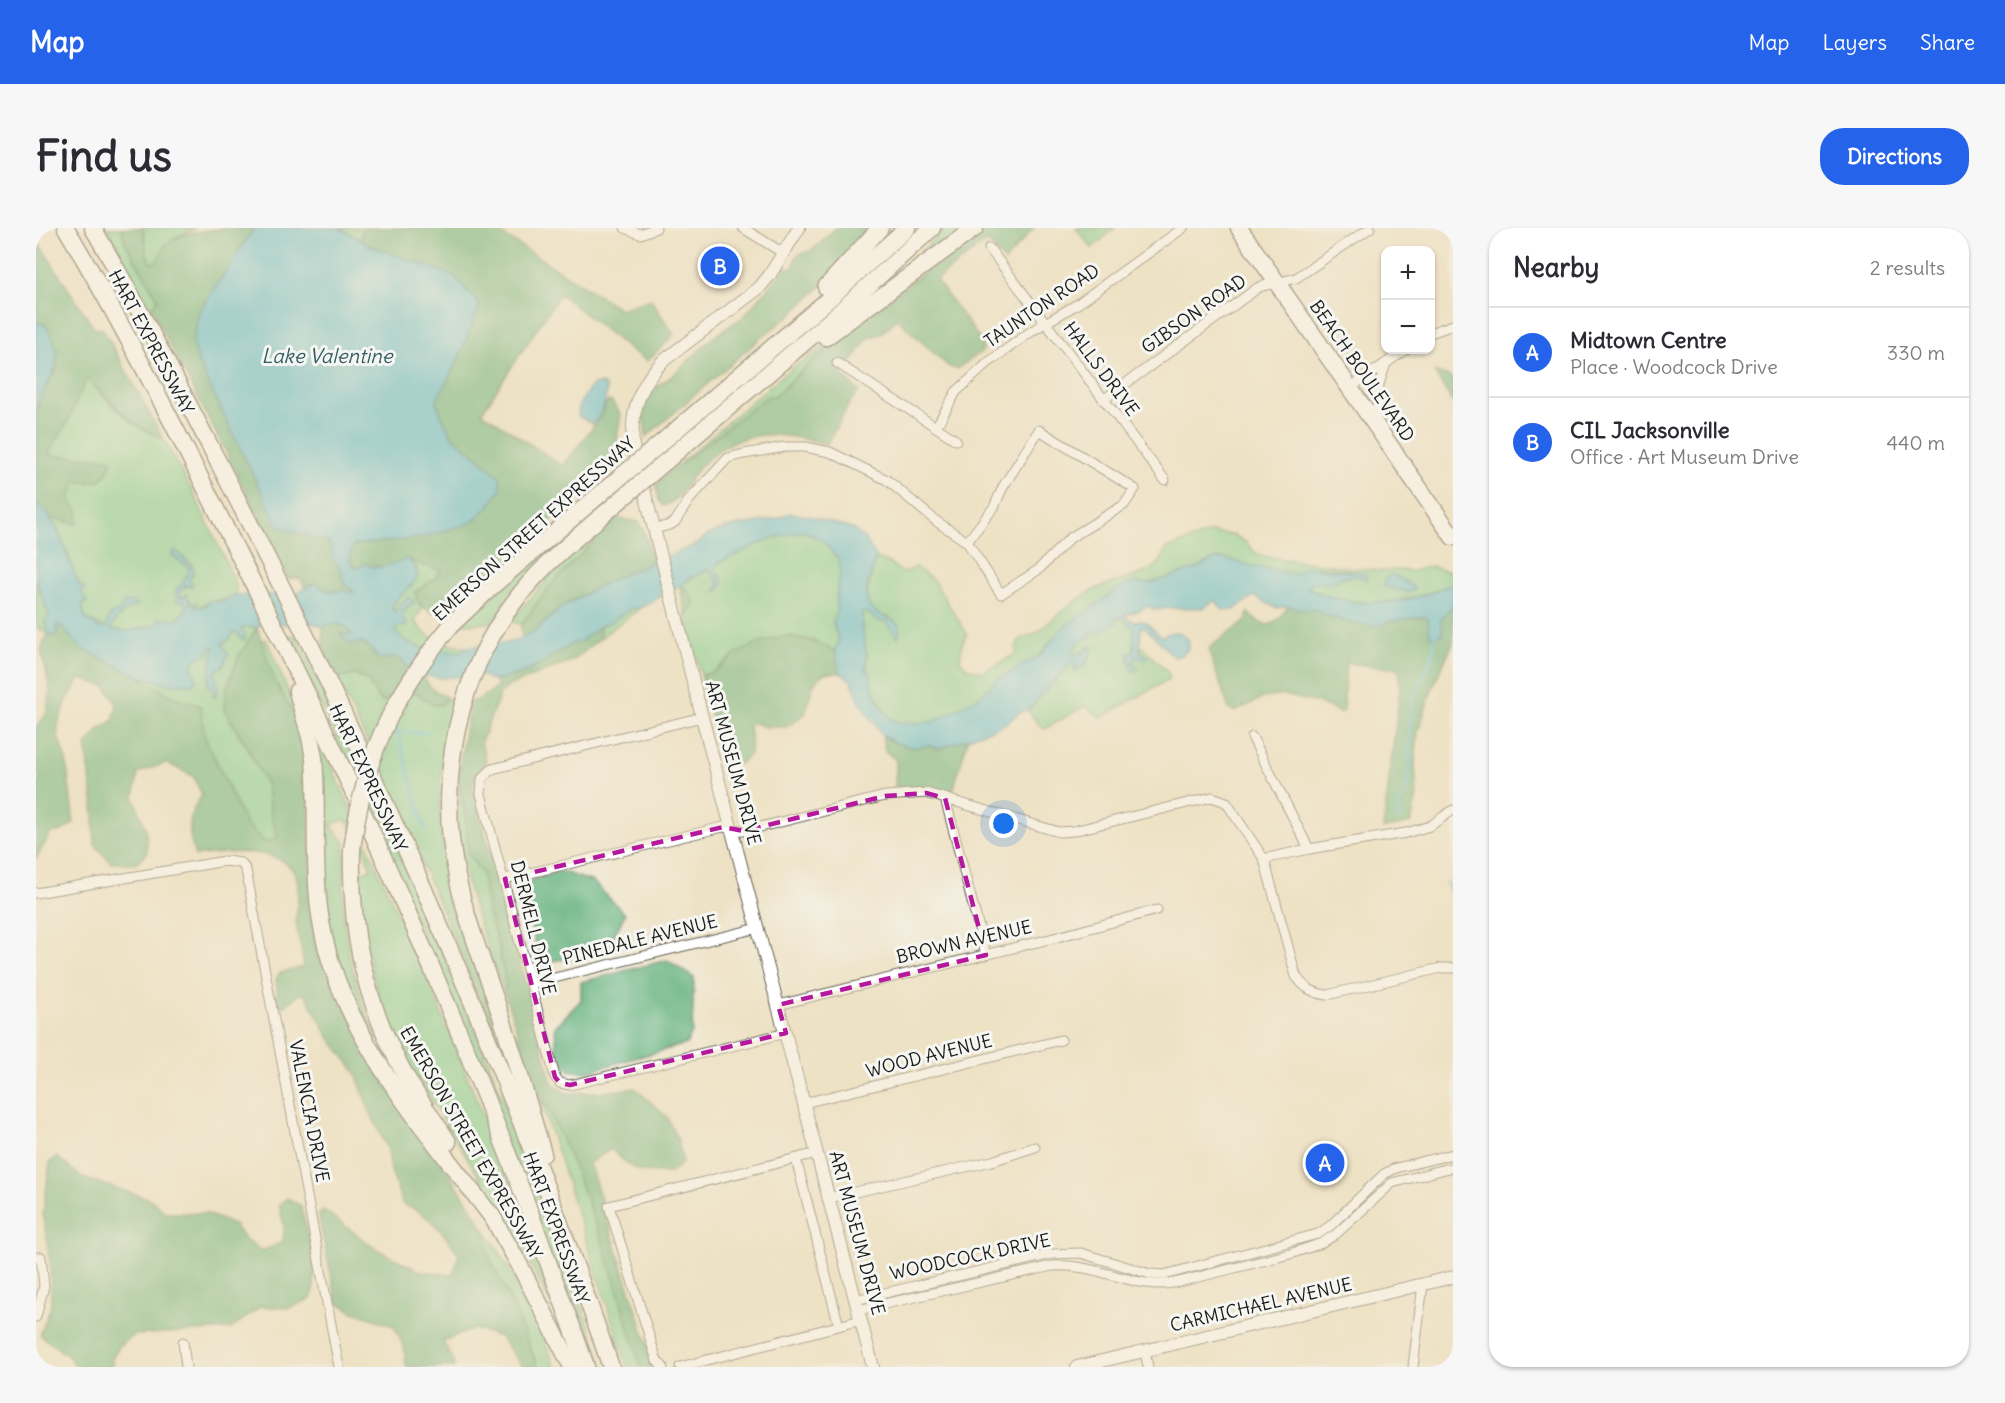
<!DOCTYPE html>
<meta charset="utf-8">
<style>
body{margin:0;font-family:Delius,sans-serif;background:#f7f7f7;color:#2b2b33}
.controls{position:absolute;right:18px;top:18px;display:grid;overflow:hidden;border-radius:12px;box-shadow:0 2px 4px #0004}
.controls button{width:54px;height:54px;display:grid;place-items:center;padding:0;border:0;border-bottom:2px solid #e1e1e2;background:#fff;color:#2b2b33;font:30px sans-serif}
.you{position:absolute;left:968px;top:596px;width:21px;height:21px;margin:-15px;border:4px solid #fff;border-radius:50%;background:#1a73e8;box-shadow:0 0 0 9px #1a73e833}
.badge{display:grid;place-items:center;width:39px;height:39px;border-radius:50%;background:#2563eb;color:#fff;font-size:20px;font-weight:700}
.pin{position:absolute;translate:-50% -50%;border:3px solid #fff;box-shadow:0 2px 6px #0006}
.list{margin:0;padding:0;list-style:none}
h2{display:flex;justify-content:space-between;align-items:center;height:78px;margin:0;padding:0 24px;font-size:26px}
h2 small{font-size:20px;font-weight:400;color:#7c7c81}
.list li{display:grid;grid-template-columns:39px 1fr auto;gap:18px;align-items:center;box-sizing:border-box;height:90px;padding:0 24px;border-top:2px solid #e1e1e2}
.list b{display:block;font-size:22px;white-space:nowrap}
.list p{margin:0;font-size:20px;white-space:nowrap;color:#7c7c81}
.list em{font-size:20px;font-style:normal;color:#7c7c81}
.map{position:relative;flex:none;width:1417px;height:1139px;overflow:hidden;border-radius:24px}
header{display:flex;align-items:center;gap:36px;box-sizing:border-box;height:84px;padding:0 30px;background:#2563eb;color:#fff}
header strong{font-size:28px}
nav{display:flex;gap:33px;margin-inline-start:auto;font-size:21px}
.intro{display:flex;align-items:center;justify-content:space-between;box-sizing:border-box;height:144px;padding:0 36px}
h1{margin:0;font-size:42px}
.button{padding:15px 27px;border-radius:24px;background:#2563eb;color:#fff;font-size:21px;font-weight:700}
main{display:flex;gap:36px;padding:0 36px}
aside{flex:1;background:#fff;border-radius:24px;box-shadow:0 2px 4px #0004}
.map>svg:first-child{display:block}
.green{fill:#7ace91;stroke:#4b7556;stroke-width:1.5;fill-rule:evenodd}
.forest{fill:#63b17b;stroke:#40664c;stroke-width:1.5}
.water{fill:#55bbd3;stroke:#386c78;stroke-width:1.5}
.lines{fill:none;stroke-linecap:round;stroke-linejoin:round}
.stream{stroke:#55bbd3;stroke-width:3}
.street-casing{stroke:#666157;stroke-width:11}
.secondary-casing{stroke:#666157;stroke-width:14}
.highway-casing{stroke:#666157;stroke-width:19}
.street{stroke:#fff;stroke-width:9}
.secondary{stroke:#fff;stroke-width:12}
.highway{stroke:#fff;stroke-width:16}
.highway-bridge-casing{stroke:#666157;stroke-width:19;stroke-linecap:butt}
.highway-bridge{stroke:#fff;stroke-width:16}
.marked{fill:none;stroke:#b5179e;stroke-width:4.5;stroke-dasharray:12 8;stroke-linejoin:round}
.labels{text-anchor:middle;stroke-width:6;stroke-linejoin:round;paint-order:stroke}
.street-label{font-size:18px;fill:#1c1c1c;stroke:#f6f6f2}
.water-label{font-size:20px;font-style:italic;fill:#335c65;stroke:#f6f6f2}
</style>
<header>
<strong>Map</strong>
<nav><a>Map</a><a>Layers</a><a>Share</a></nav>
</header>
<div class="intro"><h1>Find us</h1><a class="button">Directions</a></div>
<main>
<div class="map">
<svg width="1417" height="1139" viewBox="0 0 1417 1139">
<rect width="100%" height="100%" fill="#f6f6f2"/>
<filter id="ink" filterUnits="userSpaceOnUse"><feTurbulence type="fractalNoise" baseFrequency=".0167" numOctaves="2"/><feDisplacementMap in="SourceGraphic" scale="12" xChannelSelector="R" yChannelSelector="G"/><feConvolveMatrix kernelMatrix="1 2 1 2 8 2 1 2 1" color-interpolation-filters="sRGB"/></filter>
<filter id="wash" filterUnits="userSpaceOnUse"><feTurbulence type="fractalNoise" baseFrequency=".008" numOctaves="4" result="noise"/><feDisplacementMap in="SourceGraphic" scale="24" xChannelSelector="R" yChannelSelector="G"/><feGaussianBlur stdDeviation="1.35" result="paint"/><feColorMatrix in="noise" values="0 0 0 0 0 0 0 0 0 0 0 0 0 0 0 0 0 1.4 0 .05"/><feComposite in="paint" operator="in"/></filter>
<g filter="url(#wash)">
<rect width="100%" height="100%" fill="#eee2c5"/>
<g class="green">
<path d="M70,0H85L89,14L122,71L115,81Z"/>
<path d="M107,0H160L142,8L130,17L120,35H116L111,27Z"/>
<path d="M304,0H327L325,13Z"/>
<path d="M910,0H933L860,52L858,49Z"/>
<path d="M1040,0H1079L1056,20Z"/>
<path d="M826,91L767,141L738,168H732L632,245L748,146Z"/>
<path d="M51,149C72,174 95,200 127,210L159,268L200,355V367C192,373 185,371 176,373C169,375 166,380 157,380L153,370L144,368C144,361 150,357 156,356L153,353L157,346V338L140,323H137L136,327L154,341L142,367L150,376L151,380L140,391H123L120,397L89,404L73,401C80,389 88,381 101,377L75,386L70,399L67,400L49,390L46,376L48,372L45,364L48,361C37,354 38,342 34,331C29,317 22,303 15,290L40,296L34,272L39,254L11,228L31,195Z"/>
<path d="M578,290H580L513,359L485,397L475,393L515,346Z"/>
<path d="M768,303L787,313L803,332L804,348L800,371L801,383L797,395L803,413L799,423L777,413L754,408L688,435L678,445L665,447L650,391L658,374L644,358C654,350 663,347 673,341L683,355L679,363L686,350L678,342L682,335L736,310Z"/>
<path d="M1175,304L1198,307L1211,315L1218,324L1231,329L1343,343L1362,342L1377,343L1395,338L1417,345V355C1385,372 1339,380 1303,371C1292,369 1282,364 1272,360L1276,354L1296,355L1307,349L1324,348L1320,343L1279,339L1259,346L1216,338L1188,330L1176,332L1160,341L1115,355H1098L1012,416C998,439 981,437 961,452C955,457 951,464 945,468C937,473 904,492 896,494C886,497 865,498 856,491C832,476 826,411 825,385L830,384L841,392L850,394L859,405L854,389C817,388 835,350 840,329L855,336L867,345L880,339L898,353L931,406L926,416L924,432L932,440L947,444L980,426C980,404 990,413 1003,403C1022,387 1041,369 1064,359C1080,353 1103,349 1117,340C1124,336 1128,328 1130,321ZM1356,347L1378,359L1372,364L1348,358L1351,349Z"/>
<path d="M521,313L523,315L455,395L426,396L450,373Z"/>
<path d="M371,331L405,343L398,351L379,364L382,375L387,379L379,393C393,414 406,415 430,419L426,423C408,427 367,419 359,402L367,385L374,376L368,373L359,384L356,379L365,366L376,358L381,339Z"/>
<path d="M0,353L13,387L9,393L11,405L3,402L0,393Z"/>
<path d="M595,380H604L563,411L564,398L575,394Z"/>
<path d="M1084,389L1098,400V419L1095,441L1101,440L1097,434L1099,428H1111L1104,426L1105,418L1133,445V451L1065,490L1049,478L1008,501L999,492L992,482L1036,434L1039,436V443C1047,436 1056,431 1050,420L1046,426L1040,427L1036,423C1046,407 1064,402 1080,395L1078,392Z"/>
<path d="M207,399L221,400L203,428L190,461L189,483L211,519L231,558L235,589L242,609L230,615L210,597L168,507L165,478L137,469L102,448L135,456L161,452L156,438L159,431L177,418L179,420C175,431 175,444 172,456L181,460C178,443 179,408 201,404L204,408V401Z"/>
<path d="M260,407C378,645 481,889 567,1139H557L338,589L252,408Z"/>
<path d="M230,411L259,479L268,515L255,481L239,453L224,412Z"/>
<path d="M319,447C332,452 337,457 341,470L365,460L379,464L405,477L411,470L420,474C412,502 406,531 404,560C400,644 438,732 464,810L462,811L346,545L300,449L306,450Z"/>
<path d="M287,519L396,762L455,907L522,1084L519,1085C491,1026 457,970 422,915C393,868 359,821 342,767C330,728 326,687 322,646L335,641C330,628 321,594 306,592L295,597L309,615L307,685L314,730L327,777L342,812L338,814L323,795L289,698L283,521Z"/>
<path d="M422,548L430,592L432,625L446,646L451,682L461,712L470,757L468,764C453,722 435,680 427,636C421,607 422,577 422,548Z"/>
<path d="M502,864L515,886L537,937L566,1012L605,1139H591Z"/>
<path d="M449,1002C478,1043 501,1092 519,1139H502L476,1076L453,1028Z"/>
</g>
<g class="forest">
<path d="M85,0H107L111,27L116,35L120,34C123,29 126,23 129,18C145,0 193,0 218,0L163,84L157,115L163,136L242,297L293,315L297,321L296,327L307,344C305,357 310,357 318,364L316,366L287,361L281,356H276L269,360L264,350L252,351L192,228L115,81L122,71L89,14Z"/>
<path d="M327,0H456L584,81L615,71L638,107L611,133L591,120L524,66L446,184L527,238L564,190L571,174L575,173L585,187L582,203L581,232L409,389C393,384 384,381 379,365L398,351L405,343L371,331L354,339L332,338L319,340C311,331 314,327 318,317L384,310L464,249L416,208L405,187L400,173L421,134L444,77L325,13Z"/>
<path d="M799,0H838L793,51L753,88L727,108L610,209L607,185L612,169L621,158L635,149L675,111L708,88L750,39L754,41L758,38C760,20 767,28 777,21C785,16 792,7 799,0Z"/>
<path d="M946,0H998L969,33L951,13L900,52L946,114L947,123L921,141L913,139L861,91L845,106L832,110L806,147L823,163L815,173L791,216C738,203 697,198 659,245C648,259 645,271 628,278L623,273L620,256L632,245L732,168H739C803,106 875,54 946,0Z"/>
<path d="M0,11L58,100L67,101L127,210C94,199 75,172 51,150L31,195L12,227L76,231C70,256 62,255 39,254L34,272L42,282L41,296L15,290L0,275V183L5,165L21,141L9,97L0,94Z"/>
<path d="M1398,144L1417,150V175Z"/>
<path d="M580,290L603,294L608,303L617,334C586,347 556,360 527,378C512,389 504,401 486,410L485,397L513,359Z"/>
<path d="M644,358L653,363L658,375L650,391Z"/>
<path d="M1417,377V415L1396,461L1382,504L1379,539L1381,567L1375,595L1347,601L1364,459L1363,441L1310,435L1307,484L1304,485L1286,476L1248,467L1227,470L1199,484L1193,481L1173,424L1174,419L1210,393L1212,385C1233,406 1237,396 1253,378L1270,382L1278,381C1293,390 1336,404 1351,394L1389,388L1392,390L1394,407L1406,405L1404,391Z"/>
<path d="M23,395L46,421L102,448L137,469L165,478L168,507L210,597L230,615L242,609L235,589L231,558L211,519L189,483L190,461L203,428L221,400L239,453L255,481L268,515L271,531L277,683L345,850L419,954L449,1002L453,1028L476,1076L502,1139H487L464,1109L438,1101L407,1113L418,1135V1139H370L368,1120L358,1098L318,1084L301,1074L282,987L288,982L340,1021L382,1042L417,1047L423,1026C409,1007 392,983 367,977L355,943L352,922L333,882L320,845L293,809L270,768L264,765L248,779L242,776L240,751L244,745L267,739C268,724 261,709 260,694C260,682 265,658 260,648C246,616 187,625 159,628C151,604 151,587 166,567L157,548L130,535L102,545L98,570L110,601L111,625L100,636L75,635L59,617L57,574L50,517L62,502L77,493L81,476L69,458L44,451L32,470L22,496V509L30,531L38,595L26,603L15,605L0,631V563L3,552L0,527V499L10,487L14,462L5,422L11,405L19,409L21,397Z"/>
<path d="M294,395C303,396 311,398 317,407L308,406L320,414C331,414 335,420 339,428L359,429L367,433L371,439L386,447L395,460L411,470L405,477H397L379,464L365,461L347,474C336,467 336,449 320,447C312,447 308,451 300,449C289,429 286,421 287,399Z"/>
<path d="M564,398L563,411L538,432L473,458L464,466L445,514L450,534L439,549L437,560L516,855L531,865L566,864L599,860L631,889L642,912L647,934L635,945C603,946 598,944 575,921L553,935L619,1139H605L566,1012L537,937L515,886L502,864L468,764L470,757L461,712L451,682L446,646L432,625L430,592L422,548L432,483L435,473H440L462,459L458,453L492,443L537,415L544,414Z"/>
<path d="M754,408L777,413L799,423L804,445H788L777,457L769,486L751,499H729L716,494L713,499L715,511L714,526L706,534L688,541L665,447C680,447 688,433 701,426C718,416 735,409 754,408Z"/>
<path d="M846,507L858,514L892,517L902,521L932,511L917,563L891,558L859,559L860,532L849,523Z"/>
<path d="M524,643L557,654L589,686L574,716L564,726L509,734L502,729L488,664L495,652Z"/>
<path d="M631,732L658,750L656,805L650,816L549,844L534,843L521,827L519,799L545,772V754Z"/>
<path d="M21,929L47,950L114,971L130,985H170L198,997L210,1013L226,1023L247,1014L248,998L243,977L251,970L265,978C271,1006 285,1043 275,1071L253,1080L224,1079L195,1101L99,1107L83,1118L76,1130L77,1139H41L33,1129L4,1107L15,1077L14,1036L7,986L14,934Z"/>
</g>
<g class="water">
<path d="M218,0H304L335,18L418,48L444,77L421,134L400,173L405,187L416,208L464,249L465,261L452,279L435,295L384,310L318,317C314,327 311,331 319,340L325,339L329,335C341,345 358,335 371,331C398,352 365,360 356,379L359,384L372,369L378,373L377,376C370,377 367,383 366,390L371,396L370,399L362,398L359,402C369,421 401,422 420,424L426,423L430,419L477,414L501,402L525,380L574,352L659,317L672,307L689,300L744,290L753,285L773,288L817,301L830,312L840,329C837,343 827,361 832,375C838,392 871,387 862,409L850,394L841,392L831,384L826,385V402L831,427L830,438V442L835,446L834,452L845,478L855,491L862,495L897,494L945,468L960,452L1005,427L1023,403L1083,360L1098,355H1115L1160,341L1176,332L1188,330L1216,338L1259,346L1269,339L1328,345L1331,349L1329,352L1324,348L1307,349L1296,355L1276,354L1272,360C1315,382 1374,378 1417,355V377L1405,391L1406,405L1399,411L1394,407L1392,391L1389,388L1351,394C1336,404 1293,390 1278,381L1270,382L1253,378L1240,380L1218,368L1198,382H1187L1179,372L1168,380H1133L1119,382L1111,378L1102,383L1088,387L1097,393H1106L1111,395L1125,409C1136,402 1145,402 1153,413L1152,421L1146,427L1138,429L1109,399H1105L1104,425L1112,428L1109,431L1099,429L1097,435L1102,440L1099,443L1095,441L1092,426L1098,423V400L1084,389L1079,392L1081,395L1065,404L1055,405L1053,407L1055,409L1050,412L1046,411L1036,423L1040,427L1043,424L1046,426L1053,418L1057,419L1050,437L1039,443V436L1036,434L992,482L984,484L969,496L903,521L892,517L878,520L858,514L846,507L826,478L815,452L804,445L799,423L803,413L797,395L801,383L800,371L804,348L803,332L787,313L768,303L736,310L682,335L678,342L686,350L687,357L679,365L683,355L673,341L661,348L655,349L644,358L604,380H595L575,394L564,398L544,414L537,415L492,443L458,453L445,447L404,450L386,447L371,439L367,433L359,429C336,435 342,424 327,414L314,416L304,406L316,407C311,396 297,393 287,399L279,396H225L221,400L207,399L205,402L209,406V412L205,411L201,404L197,405L193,412L186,415L192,426L187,438L179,444L182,462L179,469L176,468L178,464L172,456C175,444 174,431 179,420L177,418L172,426L159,432L156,438L161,452L155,456H135L102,448L46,421L23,396L21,397V409L11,405L9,393L13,387L0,353V275C27,296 29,331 44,358L49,360L45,364L51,374L46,376L49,390L63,400L70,399L75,386L83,383L88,375L95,374L102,377C88,381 80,389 74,401C90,406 104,401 120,397L123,391H140C146,387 151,384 150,376L147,373H141L140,361L146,356L154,341L136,327L137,323H140L158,341L153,353L157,356L155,359L150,357L144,364V368L147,370L151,366L155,376L161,375L159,380L168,378L176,373L185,374L200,367L260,366L276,356H281L287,361L298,364L308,361L312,365L318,364C311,356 305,357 307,344C303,339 297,334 296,328C296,322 297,320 293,315L242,298L163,136L157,115L163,84Z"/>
<path d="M0,94L9,97C36,139 11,144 0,183Z"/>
<path d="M565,155L571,160C570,172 566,187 557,196L542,188L543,177L555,158Z"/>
<path d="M1356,346L1378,359V362L1372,364L1347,358L1351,349Z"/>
</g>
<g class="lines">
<g class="stream">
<path d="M360,499L389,602"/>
<path d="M361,504L392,505"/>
<path d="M1363,591C1356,577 1371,567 1373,553C1376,527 1370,503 1376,478C1381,452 1399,437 1399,407"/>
<path d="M1410,654L1417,668"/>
</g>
</g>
</g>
<g filter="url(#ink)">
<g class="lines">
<g class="street-casing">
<g id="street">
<path d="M589,0L604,6L620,0"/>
<path d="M707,0L747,25"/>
<path d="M953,20L1129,252"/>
<path d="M1394,105L1417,97"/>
<path d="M801,135L920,212"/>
<path d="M1314,160L1369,122"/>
<path d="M1067,172L1223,59L1260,50L1334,0"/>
<path d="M1340,195L1343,156L1350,136"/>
<path d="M900,199L920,164L953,134L996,103L1043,75L1147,0"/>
<path d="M618,301L634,297L639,294L653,272L692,230L708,226L749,219H769L794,224L851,252L900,293L931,314L965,366L1002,342L1034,310L1088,277L1099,261L1003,202L967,259L958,279L931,314"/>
<path d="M666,489L456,541L446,551L445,566L519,849L524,855L534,857L750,805"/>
<path d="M1216,509L1273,621"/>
<path d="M909,570L950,727"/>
<path d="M1228,631L1273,621L1370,605L1394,598L1417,582"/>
<path d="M469,651L687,599L708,603L849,568L890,565L1023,604L1037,603L1176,569L1190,574L1228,631L1260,748C1268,760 1277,765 1291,767L1405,740H1417"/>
<path d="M0,665L189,633L205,635L210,642L303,1139"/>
<path d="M494,756L722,700"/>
<path d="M742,777L1014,711L1121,682"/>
<path d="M768,875L1025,812"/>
<path d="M760,931L803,1098"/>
<path d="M793,970L956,933L999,919"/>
<path d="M0,1029H5L8,1058L0,1089"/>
<path d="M819,1072L1016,1026L1045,1025L1114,1046L1128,1047L1282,1006L1294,998L1348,946L1360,940L1417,926"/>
<path d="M822,1082L1016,1038C1062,1034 1100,1064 1143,1054L1254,1026L1286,1015L1300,1006L1356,955L1417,939"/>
<path d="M147,1114L150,1139"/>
<path d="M1109,1123L1112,1139"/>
<path d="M627,1139L621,1133L573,978L781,925"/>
<path d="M644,1139L825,1092"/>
<path d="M1377,1139L1387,1056"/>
</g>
</g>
<g class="secondary-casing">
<g id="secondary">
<path d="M763,0L733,48L723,60L627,133C603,157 594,185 597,218L666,489L837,1139"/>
<path d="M1041,1139L1417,1049"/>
</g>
</g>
<g class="highway-casing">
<g id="highway">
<path d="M30,0C96,112 154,229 212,345C322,565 423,789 507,1020C521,1060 537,1099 550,1139"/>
<path d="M57,0C114,98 164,199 216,300C354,571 477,851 575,1139"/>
<path d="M1203,0L1417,309"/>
<path d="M790,59L844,0"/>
<path d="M790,109L939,0"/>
<path d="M625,215L787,76L871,0"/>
<path d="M629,234L799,88L896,0"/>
<path d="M416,396L460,355L576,256"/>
<path d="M261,463L274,509L278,530C282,580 277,630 283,680C297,800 389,900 459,993"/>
<path d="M316,621C314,704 328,771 367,843C380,868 397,890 412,914"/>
<path d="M507,926C493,877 478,827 462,779C448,736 430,693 421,648C400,550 421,445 485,365C513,331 547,304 581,275"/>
<path d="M454,985L483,1036L536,1139"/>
</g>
</g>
<use href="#street" class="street"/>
<use href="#secondary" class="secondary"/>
<use href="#highway" class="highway"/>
<g class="highway-bridge-casing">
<g id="highway-bridge">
<path d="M576,256L625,215"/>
<path d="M581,275L629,234"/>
<path d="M316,621C328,528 356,468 416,396"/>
</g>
</g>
<use href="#highway-bridge" class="highway-bridge"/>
</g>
</g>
<path d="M0 0H1417V1139H0ZM890,565L909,570L950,727L742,777L750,805L534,857L524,855L519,849L469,651L687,599L708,603L849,568Z" fill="#eee2c5" fill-opacity=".55" fill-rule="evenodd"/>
<path class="marked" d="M890,565L909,570L950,727L742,777L750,805L534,857L524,855L519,849L469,651L687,599L708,603L849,568Z"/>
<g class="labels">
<g class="street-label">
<text transform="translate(1006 78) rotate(-34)" y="6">TAUNTON ROAD</text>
<text transform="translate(1158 86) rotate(-35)" y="6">GIBSON ROAD</text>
<text transform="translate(115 114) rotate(62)" y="6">HART EXPRESSWAY</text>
<text transform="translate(1065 141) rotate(53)" y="6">HALLS DRIVE</text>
<text transform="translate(1326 143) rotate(55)" y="6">BEACH BOULEVARD</text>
<text transform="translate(498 301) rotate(-42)" y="6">EMERSON STREET EXPRESSWAY</text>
<text transform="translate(697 535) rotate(75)" y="6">ART MUSEUM DRIVE</text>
<text transform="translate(332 550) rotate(65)" y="6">HART EXPRESSWAY</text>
<text transform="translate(497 700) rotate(76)" y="6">DERMELL DRIVE</text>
<text transform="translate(604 712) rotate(-14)" y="6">PINEDALE AVENUE</text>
<text transform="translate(928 714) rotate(-13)" y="6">BROWN AVENUE</text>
<text transform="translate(893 828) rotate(-14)" y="6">WOOD AVENUE</text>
<text transform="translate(273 883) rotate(79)" y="6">VALENCIA DRIVE</text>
<text transform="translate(435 915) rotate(60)" y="6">EMERSON STREET EXPRESSWAY</text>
<text transform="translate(520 1000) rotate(70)" y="6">HART EXPRESSWAY</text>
<text transform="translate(821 1005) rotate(75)" y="6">ART MUSEUM DRIVE</text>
<text transform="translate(934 1029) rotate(-12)" y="6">WOODCOCK DRIVE</text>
<text transform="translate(1225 1077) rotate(-13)" y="6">CARMICHAEL AVENUE</text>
</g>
<g class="water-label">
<text x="291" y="135">Lake Valentine</text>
</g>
</g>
</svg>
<div class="controls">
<button>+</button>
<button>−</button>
</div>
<div class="you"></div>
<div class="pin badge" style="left:1289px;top:935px">A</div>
<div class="pin badge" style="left:684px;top:38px">B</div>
</div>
<aside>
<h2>Nearby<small>2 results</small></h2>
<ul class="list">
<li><span class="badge">A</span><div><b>Midtown Centre</b><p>Place · Woodcock Drive</p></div><em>330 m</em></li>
<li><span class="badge">B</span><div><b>CIL Jacksonville</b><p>Office · Art Museum Drive</p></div><em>440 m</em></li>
</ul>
</aside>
</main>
